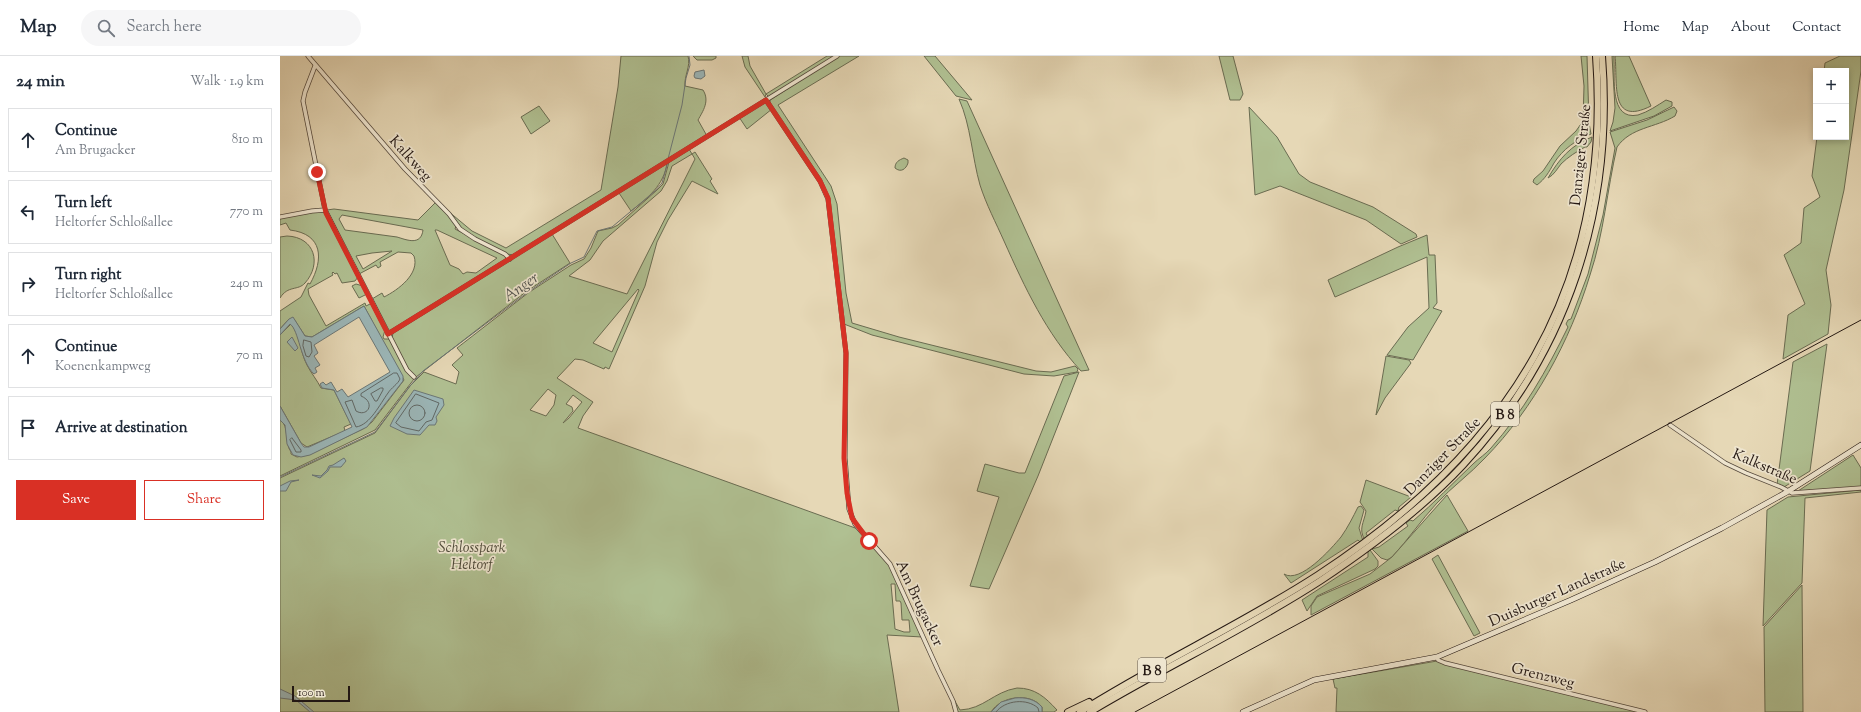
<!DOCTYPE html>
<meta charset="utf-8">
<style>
body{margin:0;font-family:"Sorts Mill Goudy",serif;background:#f6f6f7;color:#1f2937}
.controls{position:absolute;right:12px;top:12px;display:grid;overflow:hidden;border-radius:0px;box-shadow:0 2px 6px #0003}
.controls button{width:36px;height:36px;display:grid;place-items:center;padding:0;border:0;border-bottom:1px solid #e0e1e3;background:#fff;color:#1f2937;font:20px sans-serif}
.scale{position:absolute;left:12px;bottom:10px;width:58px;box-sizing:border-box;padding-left:4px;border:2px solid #241813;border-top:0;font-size:11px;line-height:14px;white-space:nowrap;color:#241813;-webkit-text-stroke:3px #efe6d0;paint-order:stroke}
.stop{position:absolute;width:12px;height:12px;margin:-9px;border:3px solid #d93025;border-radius:50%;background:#fff}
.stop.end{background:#d93025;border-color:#fff;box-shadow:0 1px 4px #0008}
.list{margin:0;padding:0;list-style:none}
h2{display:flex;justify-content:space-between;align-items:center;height:52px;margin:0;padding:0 16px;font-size:17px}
h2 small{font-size:13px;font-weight:400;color:#747a83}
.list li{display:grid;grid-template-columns:26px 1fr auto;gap:12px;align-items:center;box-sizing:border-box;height:64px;margin:0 8px 8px;padding:0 8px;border:1px solid #e0e1e3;border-radius:0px}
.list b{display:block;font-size:15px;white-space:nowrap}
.list p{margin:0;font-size:13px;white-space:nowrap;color:#747a83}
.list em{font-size:13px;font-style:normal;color:#747a83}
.actions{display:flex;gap:8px;padding:12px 16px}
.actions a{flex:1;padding:9px 0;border:1px solid #d93025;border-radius:0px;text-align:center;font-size:14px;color:#d93025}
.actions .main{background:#d93025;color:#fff}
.icon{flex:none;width:22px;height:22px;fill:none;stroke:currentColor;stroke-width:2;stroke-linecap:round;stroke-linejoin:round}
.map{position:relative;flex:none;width:1581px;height:656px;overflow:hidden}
header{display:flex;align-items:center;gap:24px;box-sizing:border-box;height:56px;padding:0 20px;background:#fff;border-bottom:1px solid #e0e1e3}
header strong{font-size:19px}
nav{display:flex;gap:22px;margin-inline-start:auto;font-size:14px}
.search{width:280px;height:36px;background:#f6f6f7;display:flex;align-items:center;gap:10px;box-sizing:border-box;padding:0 14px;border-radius:22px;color:#747a83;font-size:15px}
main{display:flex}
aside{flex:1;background:#fff}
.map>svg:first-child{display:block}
.green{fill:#b0c092;stroke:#6a6c52;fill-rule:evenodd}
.water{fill:#9bb7b9;stroke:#6b7777}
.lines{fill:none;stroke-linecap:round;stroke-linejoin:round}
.shore{stroke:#606866;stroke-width:1}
.stream{stroke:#6b7777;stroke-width:1}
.street-casing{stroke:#54483c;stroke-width:5}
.secondary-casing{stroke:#241813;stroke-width:6}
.highway-casing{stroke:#241813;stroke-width:8}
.street{stroke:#efe6d0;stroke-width:3.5}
.secondary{stroke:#efe6d0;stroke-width:5}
.highway{stroke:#e6d8b6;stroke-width:6}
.tram{stroke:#241813;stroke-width:1}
.route{stroke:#d93025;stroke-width:5}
.labels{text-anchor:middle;stroke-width:3.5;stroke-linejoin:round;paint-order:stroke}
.shield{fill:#efe6d0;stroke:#61564c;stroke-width:1}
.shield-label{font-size:14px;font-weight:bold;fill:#241813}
.street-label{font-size:15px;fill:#241813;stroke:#efe6d0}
.park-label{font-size:15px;font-style:italic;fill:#4e4a39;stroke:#efe6d0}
.water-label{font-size:16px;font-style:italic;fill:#4e504d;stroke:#efe6d0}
</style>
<header>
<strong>Map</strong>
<div class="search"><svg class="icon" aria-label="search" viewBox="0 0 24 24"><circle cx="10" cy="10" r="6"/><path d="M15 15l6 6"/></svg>Search here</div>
<nav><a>Home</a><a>Map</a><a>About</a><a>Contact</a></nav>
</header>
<main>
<aside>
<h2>24 min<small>Walk · 1.9 km</small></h2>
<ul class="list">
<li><svg class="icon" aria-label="ahead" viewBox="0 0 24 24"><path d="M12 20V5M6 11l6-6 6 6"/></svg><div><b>Continue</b><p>Am Brugacker</p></div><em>810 m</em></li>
<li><svg class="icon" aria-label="left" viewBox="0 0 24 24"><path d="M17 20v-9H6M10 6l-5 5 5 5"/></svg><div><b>Turn left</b><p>Heltorfer Schloßallee</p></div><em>770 m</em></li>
<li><svg class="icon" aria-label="right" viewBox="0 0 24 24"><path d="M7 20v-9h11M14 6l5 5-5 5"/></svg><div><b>Turn right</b><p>Heltorfer Schloßallee</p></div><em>240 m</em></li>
<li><svg class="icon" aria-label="ahead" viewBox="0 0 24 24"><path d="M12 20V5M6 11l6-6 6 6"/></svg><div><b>Continue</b><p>Koenenkampweg</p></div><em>70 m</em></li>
<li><svg class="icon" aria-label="arrive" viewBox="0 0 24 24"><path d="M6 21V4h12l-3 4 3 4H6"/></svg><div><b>Arrive at destination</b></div></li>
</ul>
<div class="actions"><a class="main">Save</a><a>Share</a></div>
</aside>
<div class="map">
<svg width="1581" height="656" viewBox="0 0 1581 656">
<rect width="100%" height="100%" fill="#e6d8b6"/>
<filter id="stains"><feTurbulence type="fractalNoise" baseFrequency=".005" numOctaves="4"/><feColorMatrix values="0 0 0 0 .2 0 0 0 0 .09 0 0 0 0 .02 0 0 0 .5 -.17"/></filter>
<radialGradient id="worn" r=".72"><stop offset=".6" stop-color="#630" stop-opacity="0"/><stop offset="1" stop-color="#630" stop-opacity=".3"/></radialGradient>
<g class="green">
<path d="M341,0H408C411,10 404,20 405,30L423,34C430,45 423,55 418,64L427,80L234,199L227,198L184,176L168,155L192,175L226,192L321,134L338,31Z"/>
<path d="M413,0H436V2L432,4H417Z"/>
<path d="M462,0H468L470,10L486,38L547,0H555L489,41L486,38L485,41L465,11Z"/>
<path d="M559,0H579L498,49L551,130L557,148L566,237L572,267L619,281L756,315L771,316L795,310L798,313L797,316L774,320L744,318L592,279L564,268L549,142L490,48V44Z"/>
<path d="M644,0H655L692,44L676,40Z"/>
<path d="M939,0H953L963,38L960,44H950Z"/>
<path d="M1301,0H1307L1309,67L1311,78C1296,84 1283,93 1274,107C1269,116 1265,123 1257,129L1253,126L1254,123L1263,115L1280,90L1296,75L1303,65L1304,30Z"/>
<path d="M1332,0H1334V5C1335,21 1329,65 1358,59C1368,56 1378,49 1386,44L1392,46V50L1374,60L1330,75L1333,66L1335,52Z"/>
<path d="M1335,0H1349L1371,50C1329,71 1338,27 1335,0Z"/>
<path d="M1560,0H1581V15L1564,134L1546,214L1551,249L1548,278L1503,303L1508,259L1525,248L1504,199L1521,187L1524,152L1540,141L1532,120L1537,81H1566V15H1544L1545,7Z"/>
<path d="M679,43L687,45L809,314L801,315C766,277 745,232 724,185C716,167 706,148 700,129C692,101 691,70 679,43Z"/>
<path d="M484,47H486L492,53L467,73L459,61Z"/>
<path d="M259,50L270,65L251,78L241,61Z"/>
<path d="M969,51L997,81L1019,118L1030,126L1093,151L1136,178L1137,181L1121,188L1086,164L1000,130L975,139Z"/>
<path d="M1394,51L1397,55L1395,60C1375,72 1351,71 1337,91C1327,134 1324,177 1310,219C1290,285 1254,352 1205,402C1190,418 1172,431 1157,447C1141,464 1128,484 1112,501L1107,504L1101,502L1092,493L1099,491L1128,470L1126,467L1130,464L1133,465C1154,447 1173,427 1193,408C1199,402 1206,398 1211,392C1243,356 1267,314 1288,271L1286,268L1288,264L1291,263L1308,218L1323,159L1335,92L1330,76L1367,64Z"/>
<path d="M1312,81L1311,86L1307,91H1305C1296,96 1288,101 1281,108C1277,113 1274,119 1268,122C1279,103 1291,89 1312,81Z"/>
<path d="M409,93L412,98L415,96L432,123L430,125L438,138L412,125L388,164L377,186L365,230L329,313L325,311L324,313L303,304L295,303L277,322L313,346L303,360L298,372L578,473L607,505L642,581L607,579L619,656H0V422L95,377L130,330L144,316L176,328L179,316L172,309L183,299L177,292L248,237L291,209L304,203L311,192L318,175L332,172L338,169L377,134L383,128L389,106ZM412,98L415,103L347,238L289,220L310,204L323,185L381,135L387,125L392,110ZM358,233L359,234L332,296L313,287ZM268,333L276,339L274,349L266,360L250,354ZM293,339L302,346L289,362L283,367L293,355L292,351L286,348ZM611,528H615L616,545H620L621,547L622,564H629L630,576H624L615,573Z"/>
<path d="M624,102L628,104V107C626,113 621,117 615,112C615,106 619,104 624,102Z"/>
<path d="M387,107C384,129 368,142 351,155L339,137Z"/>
<path d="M156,146L168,158L176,170L175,173L225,199L226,204L112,275L108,274L92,243L102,237L104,241C118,234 140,218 134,200L131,197L118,196L100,206L101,210L98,212L96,209L79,218L47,154L54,153L138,164ZM62,159L143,174C141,190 127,184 117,181L65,174L59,163ZM155,174H157L217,202L196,217L187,216L183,218L179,213L170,209ZM112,195L83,213L76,200L92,197Z"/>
<path d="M40,155L44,156L78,221L75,225L62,227L57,217L55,218L53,216L52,217L53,219L28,233L29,239L46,270L85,247L86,250L92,247L105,274L103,281L104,283H109L134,323L95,374L0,420V364C10,370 4,387 11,396V398L17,401L28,399L83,373L92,366L124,324L84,250L32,281L25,280L14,263L8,264L0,273V255L21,241L28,227L30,228C44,203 43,178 10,174L6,167L0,169V162Z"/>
<path d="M272,178L290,207L247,235L136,321L129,315L112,282L113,277Z"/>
<path d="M1147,179L1149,199H1155L1157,247L1153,252L1162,255L1133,304L1107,299L1128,271L1149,252L1147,201L1055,241L1048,224L1118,191Z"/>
<path d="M7,180C35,181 42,208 25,227C18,235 8,229 0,242V181Z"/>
<path d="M76,228L83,230L87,238L79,242L72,230Z"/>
<path d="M11,268C20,278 20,296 27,309C31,317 37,324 41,332L54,334L71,368L64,371L65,375L27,391L21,387L0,350V279Z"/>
<path d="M1547,288L1530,415L1504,431L1497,429L1513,306Z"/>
<path d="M1106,300L1129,304L1131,307L1105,342L1096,359Z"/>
<path d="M799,316L758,420L709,533L690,530L719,441L697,435L705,408L739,417H745L784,320Z"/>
<path d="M1573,399L1581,412V431L1518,435Z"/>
<path d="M1086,424L1131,441L1119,451L1118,455L1115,454L1086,477L1088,481L1085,484C1078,473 1084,467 1086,455L1080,446Z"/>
<path d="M1581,434V436L1525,442L1522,527L1483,570L1487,454L1508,441Z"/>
<path d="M1167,439L1188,475L1031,559V550L1037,541L1090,518L1112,501Z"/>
<path d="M1081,450L1084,454L1079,472L1083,485L1081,487L1078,484L1011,527L1004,518C1020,528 1051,493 1061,481C1068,471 1073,461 1078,451Z"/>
<path d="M1090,494L1098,505V510L1095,513L1037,540L1027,555L1022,544L1088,501V496Z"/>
<path d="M1158,499L1200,577L1194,580L1152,503Z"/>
<path d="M1522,529L1523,656H1485L1484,571Z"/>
<path d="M1157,605L1364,656H1056L1057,632H1055L1053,623Z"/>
<path d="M737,632C755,632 765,641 777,654L774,656H762V651C750,636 721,640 711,656H677L672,640L680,654C704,653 713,636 737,632Z"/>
</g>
<g class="water">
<path d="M424,14L425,20L421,23L415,22L414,20L415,16Z"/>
<path d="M84,250L123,320V325L87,371L30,399L21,401L13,399L7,388L5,369L0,364V350L21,387L24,391H29L72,371L54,334L42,332L40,328L43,326L46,329L51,326L57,336L62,333L68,341L110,316L79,261L34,289L38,297L34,300L40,309L35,312L37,316L34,318C20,305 19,274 10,268L0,279V273L9,263L13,261L25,280L32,281Z"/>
<path d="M12,281L18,292L15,295L7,286Z"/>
<path d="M134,334L163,343L164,349L156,361L157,365L155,369H149L140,379L127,378L110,370L114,362Z"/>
<path d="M64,402L66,405L61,411H50L48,415L40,422L32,419L41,420L47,414L49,410L53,409Z"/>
<path d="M19,424L11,426L6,435H0V430L10,425Z"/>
<path d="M0,633L15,640L34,656H30L16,644L0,642Z"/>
<path d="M735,642C745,641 755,643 762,651V656H711L721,646Z"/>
</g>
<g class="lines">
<g class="shore">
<path d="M24,284L31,286L32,296L29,301L26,300L23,290Z"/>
<path d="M114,317H117L120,323C118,328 111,332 108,337C100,348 90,369 76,371L65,346L72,344L76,355C88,362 96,346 81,340V338Z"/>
<path d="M101,332H103V334L97,345H95L91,338Z"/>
<path d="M136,338L159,347L152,364L146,366L139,375L121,371L116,367Z"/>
<circle cx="137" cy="357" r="8"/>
<path d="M12,382L21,394V396H16L10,384Z"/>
<path d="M716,656C725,644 747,642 758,652L759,656"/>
</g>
<g class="stream">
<path d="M388,103L402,49L406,22L410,9L409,0"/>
<path d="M0,421L95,376L130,330L143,315L248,236L291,207L304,201L317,175L332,171L374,136L382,127L388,106"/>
</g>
<g class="street-casing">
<g id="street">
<path d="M28,0L125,113L169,158L180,173L195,183L225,198L230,203"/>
<path d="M35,10L25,36L23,45L45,154L127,314L134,321"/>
<path d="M486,44L540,125L548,143L566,297L565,402L569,453L575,468L610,508L658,614L673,645L676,656"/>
<path d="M0,161L32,155L45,154"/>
<path d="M108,278L557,0"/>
<path d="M1390,369L1445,407L1466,417L1501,431L1512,437L1581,432"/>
<path d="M1157,601L1158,604L1165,607L1365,656"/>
</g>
</g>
<g class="secondary-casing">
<path id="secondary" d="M963,656L1034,624L1157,601L1291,544L1375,506L1442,472L1507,436L1581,389"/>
</g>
<g class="highway-casing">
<g id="highway">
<path d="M788,656L809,646"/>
<path d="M800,656C877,607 961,569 1038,519C1228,395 1333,232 1316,0"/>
<path d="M810,656C885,611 966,573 1040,525C1091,491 1141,454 1183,409C1288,296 1334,152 1322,0"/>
</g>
</g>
<use href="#street" class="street"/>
<use href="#secondary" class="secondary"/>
<use href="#highway" class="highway"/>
<path class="tram" d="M855,656L1581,264"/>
</g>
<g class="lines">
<path class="route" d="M37,116L46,157L108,278L486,44L540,125L548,142L566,297L564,402L567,437L572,462L589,485"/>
</g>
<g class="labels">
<g class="shield">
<rect x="1211" y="346" width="28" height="24" rx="3"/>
<rect x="858" y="602" width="28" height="24" rx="3"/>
</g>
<g class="shield-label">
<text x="1225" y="363">B 8</text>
<text x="872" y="619">B 8</text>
</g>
<g class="street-label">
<text transform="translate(1300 99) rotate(-84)" y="5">Danziger Straße</text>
<text transform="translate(131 102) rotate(48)" y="5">Kalkweg</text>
<text transform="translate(1162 400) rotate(-46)" y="5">Danziger Straße</text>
<text transform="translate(1485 410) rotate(23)" y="5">Kalkstraße</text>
<text transform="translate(1277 536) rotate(-24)" y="5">Duisburger Landstraße</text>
<text transform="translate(640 547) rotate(65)" y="5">Am Brugacker</text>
<text transform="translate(1263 619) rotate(14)" y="5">Grenzweg</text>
</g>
<g class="park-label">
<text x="192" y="496">Schlosspark<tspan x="192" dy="17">Heltorf</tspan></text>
</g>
<g class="water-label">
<text transform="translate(240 230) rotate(-35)" y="6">Anger</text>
</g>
</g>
<rect width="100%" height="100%" filter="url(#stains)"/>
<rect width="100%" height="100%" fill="url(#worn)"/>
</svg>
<div class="controls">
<button>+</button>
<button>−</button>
</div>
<div class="scale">100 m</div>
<div class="stop" style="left:589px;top:485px"></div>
<div class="stop end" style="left:37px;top:116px"></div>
</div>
</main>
